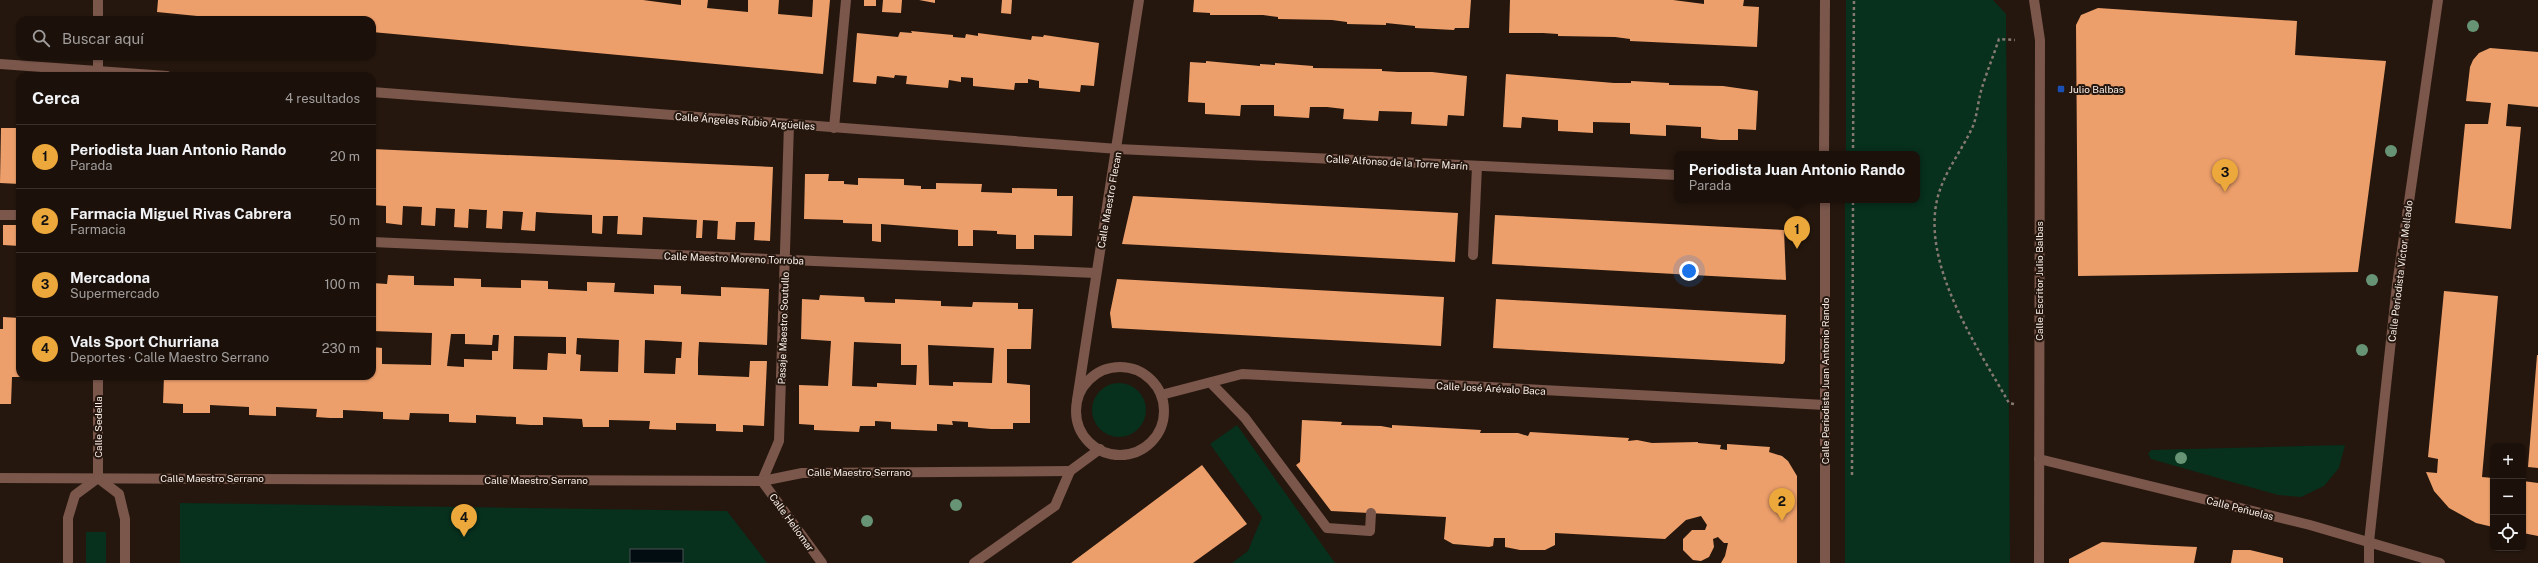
<!DOCTYPE html>
<html lang="es">
<meta charset="utf-8">
<style>
body{margin:0;font-family:"Public Sans",sans-serif;background:#291f18;color:#f1f3f6}
.controls{position:absolute;right:12px;bottom:12px;display:grid;overflow:hidden;border-radius:8px;box-shadow:0 1px 3px #0004}
.controls button{width:36px;height:36px;display:grid;place-items:center;padding:0;border:0;border-bottom:1px solid #3a312b;background:#1c110a;color:#f1f3f6;font:20px sans-serif}
.you{position:absolute;left:1689px;top:271px;width:14px;height:14px;margin:-10px;border:3px solid #fff;border-radius:50%;background:#1a73e8;box-shadow:0 0 0 6px #1a73e833}
.badge{display:grid;place-items:center;width:26px;height:26px;border-radius:50%;background:#eda83b;color:#111;font-size:13px;font-weight:700}
.pin{position:absolute;translate:-50% -33px;filter:drop-shadow(0 1px 2px #0008)}
.pin::after{content:'';position:absolute;top:21px;width:14px;height:12px;background:inherit;clip-path:polygon(0 0,100% 0,50% 100%)}
.popup{position:absolute;left:1674px;top:151px;width:246px;height:52px;box-sizing:border-box;display:grid;place-content:center;border-radius:8px;background:#1c110a;filter:drop-shadow(0 1px 3px #0005);font-size:13px;white-space:nowrap;color:#a09d9c}
.popup b{font-size:15px;color:#f1f3f6}
.popup::after{content:'';position:absolute;left:50%;top:100%;margin-left:-8px;border:8px solid transparent;border-top-color:#1c110a}
.list{margin:0;padding:0;list-style:none}
h2{display:flex;justify-content:space-between;align-items:center;height:52px;margin:0;padding:0 16px;font-size:17px}
h2 small{font-size:13px;font-weight:400;color:#a09d9c}
.list li{display:grid;grid-template-columns:26px 1fr auto;gap:12px;align-items:center;box-sizing:border-box;height:64px;padding:0 16px;border-top:1px solid #3a312b}
.list b{display:block;font-size:15px;white-space:nowrap}
.list p{margin:0;font-size:13px;white-space:nowrap;color:#a09d9c}
.list em{font-size:13px;font-style:normal;color:#a09d9c}
.icon{flex:none;width:22px;height:22px;fill:none;stroke:currentColor;stroke-width:2;stroke-linecap:round;stroke-linejoin:round}
.map{position:relative;flex:none;width:2538px;height:563px;overflow:hidden}
.search{position:absolute;background:#1c110a;box-shadow:0 1px 3px #0004;left:16px;top:16px;width:360px;height:44px;display:flex;align-items:center;gap:10px;box-sizing:border-box;padding:0 14px;border-radius:12px;color:#a09d9c;font-size:15px}
.panel{position:absolute;background:#1c110a;box-shadow:0 1px 3px #0004;left:16px;top:72px;width:360px;height:308px;border-radius:12px}
.map>svg:first-child{display:block}
.green{fill:#07301d}
.water{fill:#010d11;stroke:#4b5152}
.building{fill:#ed9f6b;fill-rule:evenodd}
.lines{fill:none;stroke-linecap:round;stroke-linejoin:round}
.path{stroke:#857971;stroke-width:2.5;stroke-dasharray:3 3;stroke-linecap:butt}
.minor{stroke:#7a564b;stroke-width:10}
.tree{fill:#669474}
.transit-dot{fill:#1a4fb4;stroke:#25170e;stroke-width:1.5}
.labels{text-anchor:middle;stroke-width:4;stroke-linejoin:round;paint-order:stroke}
.poi-label{font-size:10px;fill:#f9efe9;stroke:#25170e;text-anchor:start}
.street-label{font-size:10px;fill:#f9efe9;stroke:#25170e}
</style>
<div class="map">
<svg width="2538" height="563" viewBox="0 0 2538 563">
<rect width="100%" height="100%" fill="#25170e"/>
<g class="green">
<path d="M1846,0H1993L2006,14L2010,563H1845V200H1917V154H1846Z"/>
<circle cx="1119" cy="410" r="27"/>
<path d="M1237,425L1335,563H1232L1248,551L1262,517L1210,444Z"/>
<path d="M2345,445L2339,468L2324,486L2301,497L2278,495L2151,459L2148,454L2151,450Z"/>
<path d="M180,503L727,511L767,563H180Z"/>
<rect x="86" y="532" width="20" height="31"/>
</g>
<rect class="water" x="630" y="549" width="53" height="14"/>
<g class="building">
<path d="M158,0H643L681,5V0H708L707,8L748,12V0H779L778,14L812,17L813,0H830L823,74L372,32V20H237L157,12Z"/>
<rect x="864" y="0" width="12" height="6"/>
<path d="M883,0H902L901,13L882,12Z"/>
<path d="M919,0H935V3Z"/>
<path d="M1002,0H1012L1011,14L1001,13Z"/>
<path d="M1194,0H1471L1469,28H1455L1454,30L1415,28V26L1386,23V25L1347,24V22L1332,20L1278,19V17L1263,15H1210V13L1193,12Z"/>
<path d="M1510,0H1673L1704,4V0H1744L1743,6L1759,7L1757,47L1630,41V39L1615,37L1558,36V34L1543,33H1509Z"/>
<path d="M2098,8L2297,21L2295,55L2386,61L2358,272L2078,276L2076,25L2081,15Z"/>
<path d="M911,31L953,35V37L965,38L966,34L978,36V33L1031,40L1032,36L1043,37L1044,35L1099,43L1094,86L1081,85L1080,92L1039,88V81L1028,79V83H1015L1014,90L973,86V78L961,77V82L949,80L948,88L906,84L907,76L895,75L894,78L877,76L876,84L853,82L857,33L898,37L900,32L912,33Z"/>
<path d="M2490,48L2538,52V107L2508,104L2506,126L2521,127L2511,229L2455,223L2465,124H2488L2491,103L2466,101L2470,67L2473,60L2479,53Z"/>
<path d="M1206,61L1260,66V64L1275,65V63L1313,66V68L1382,69V71L1398,72H1432L1467,76L1464,116L1448,115L1447,126L1411,124L1412,112L1379,111L1378,121L1343,119L1344,109L1327,107H1310L1309,118L1274,116V105H1241L1240,116L1205,114V103L1188,102L1190,62L1206,63Z"/>
<path d="M1506,74L1614,83H1631V81L1669,83V85L1723,86L1758,91L1756,130L1738,129V140H1720L1701,138V127L1666,125V136L1647,135L1630,134V123L1593,122V133L1558,131V120L1522,117L1521,128L1503,127Z"/>
<path d="M1,128H20V184L0,183Z"/>
<path d="M372,149L773,167L770,241L754,240L755,222H736L735,240L717,239L718,221L703,220L702,238H696L697,220L643,217L642,235L617,234L618,216H603L602,234L592,233V215L550,213L536,212L535,231L521,230L523,212L503,211L502,229L486,228L487,210H483L469,209L468,228L454,227L455,209L436,208L435,226L421,225L422,207L403,206L402,225L386,223V206L372,205Z"/>
<path d="M805,174H829L828,181H844V184L858,185V178L904,179V185L921,186V189H936V183L982,184L981,192L1012,193V188L1057,189V196H1073L1072,236L1034,235V249H1016V235L997,234V231L973,230V246H958V230L881,224V242L872,241V224L843,223V220L804,219Z"/>
<path d="M1133,196L1458,213L1455,262L1122,244Z"/>
<path d="M1495,215L1784,230L1786,280L1492,264Z"/>
<path d="M3,225H20V246L3,245Z"/>
<path d="M388,275L414,276V285L454,286V278L481,279V287L521,288V280L548,281V289L587,291V282L615,283L614,292L654,294V285L681,286V294L721,296V287L769,289L767,345L699,342L698,359V375L749,377L750,361H767L764,426L743,425V432L716,431V424L676,423V430L649,429L650,421L609,420V427H583L582,419L543,417V425H530L516,424V417L476,415V423L449,422V414L410,413L409,420L383,419V412L343,410V418H330L316,417L317,409L276,407V416L249,415V407L210,405V413H183V404L163,403L164,376H372V347L382,348V364L431,365L432,333L372,331V283L387,284ZM451,334H465V344L492,345L493,335H499L498,351H492V360L464,359V367L447,366ZM514,336L566,337V354L548,353L547,370L513,369ZM577,338L619,340L618,372L580,371L581,355L576,354ZM645,340L682,342L681,358H676L675,374L644,373Z"/>
<path d="M1117,279L1444,297L1441,346L1112,328L1110,313Z"/>
<path d="M2444,291L2498,296L2482,477L2493,478V527L2476,523L2449,508L2434,491L2426,472L2437,473L2438,459L2428,457Z"/>
<path d="M820,295L864,297L865,302L895,303V299L941,301V306L972,307L973,302L1018,303V309H1033L1031,349H1007V383L1030,385V423H1013V429H991L968,427V422L952,421L953,425L937,424V431L891,429V422L875,421V426H860L859,432L814,430V425L799,424V385L828,386L831,341L801,339L802,299L819,300ZM854,342L901,344V365H917L916,385L877,383V387L852,386ZM928,345L994,348L992,383L953,382V386L929,385Z"/>
<path d="M1496,299L1786,315L1785,361L1783,364L1766,363L1493,348Z"/>
<path d="M3,317L20,318V377H12L11,404H0V329H3Z"/>
<path d="M2537,355H2538V468L2528,467Z"/>
<path d="M1302,420L1342,422L1341,425L1381,426L1392,428V425L1481,430L1480,433H1518L1528,436L1530,432L1629,438L1628,441L1637,440L1652,443L1698,442V443L1721,445L1720,449L1727,450V444L1770,447L1769,452L1782,456L1788,461L1797,476V563H1721L1725,556L1728,543H1724L1718,537L1713,539L1714,547L1709,557L1701,561L1693,560L1683,550V539L1692,530H1705L1707,525L1701,516L1686,520L1665,539L1555,533V545L1545,550H1520L1505,547V538H1494L1493,546L1489,547L1453,544L1444,539L1446,517L1331,511L1296,465L1300,462Z"/>
<path d="M1202,465L1247,524L1193,563H1071Z"/>
<path d="M2523,481L2538,483V536L2523,533Z"/>
<path d="M2102,542L2154,545L2197,547L2194,563H2069V559Z"/>
<path d="M2233,550H2250L2283,558V563H2231Z"/>
</g>
<g class="lines">
<g class="path">
<path d="M1853,154L1854,0"/>
<path d="M2014,404L2009,403C1978,348 1925,271 1936,205C1941,175 1961,153 1973,126C1977,116 1978,102 1981,91C1986,74 1993,57 1999,39L2015,40"/>
<path d="M1852,475L1853,200"/>
</g>
<g class="minor">
<path d="M98,0V20"/>
<path d="M2034,0L2040,40L2039,563"/>
<path d="M98,56V76"/>
<path d="M0,64L167,76"/>
<path d="M372,92L1118,149L1677,175"/>
<path d="M789,124L779,441L762,481L822,563"/>
<path d="M834,128L846,0"/>
<path d="M1824,154L1825,0"/>
<path d="M1825,200V563"/>
<path d="M0,215H20"/>
<path d="M372,242L1095,273"/>
<path d="M1473,255L1477,166"/>
<circle cx="1120" cy="411" r="44"/>
<path d="M1211,383L1245,418L1327,528L1370,531L1371,513"/>
<path d="M1161,395L1242,374L1825,405"/>
<path d="M1077,400L1139,0"/>
<path d="M2039,459L2310,525L2440,563"/>
<path d="M1070,471L1100,449"/>
<path d="M0,478L762,481L802,473L1070,471"/>
<path d="M98,478V376"/>
<path d="M98,478L119,494L125,519V563"/>
<path d="M68,563V518L75,495L98,478"/>
<path d="M974,563L1055,506L1070,471"/>
<path d="M2369,563V542L2397,285L2438,0"/>
</g>
</g>
<g class="tree">
<circle cx="2473" cy="26" r="6"/>
<circle cx="2391" cy="151" r="6"/>
<circle cx="2372" cy="280" r="6"/>
<circle cx="2362" cy="350" r="6"/>
<circle cx="2181" cy="458" r="6"/>
<circle cx="956" cy="505" r="6"/>
<circle cx="867" cy="521" r="6"/>
</g>
<rect class="transit-dot" x="2057" y="85" width="8" height="8" rx="2"/>
<g class="labels">
<g class="poi-label">
<text x="2069" y="93">Julio Balbas</text>
</g>
<g class="street-label">
<text transform="translate(745 121) rotate(4)" y="4">Calle Ángeles Rubio Argüelles</text>
<text transform="translate(1397 162) rotate(3)" y="4">Calle Alfonso de la Torre Marín</text>
<text transform="translate(1109 200) rotate(-80)" y="4">Calle Maestro Flecan</text>
<text transform="translate(734 258) rotate(2)" y="4">Calle Maestro Moreno Torroba</text>
<text transform="translate(2400 271) rotate(-83)" y="4">Calle Periodista Víctor Mellado</text>
<text transform="translate(2039 281) rotate(-90)" y="4">Calle Escritor Julio Balbas</text>
<text transform="translate(783 328) rotate(-88)" y="4">Pasaje Maestro Soutullo</text>
<text transform="translate(1825 381) rotate(-90)" y="4">Calle Periodista Juan Antonio Rando</text>
<text transform="translate(1491 388) rotate(3)" y="4">Calle José Arévalo Baca</text>
<text transform="translate(98 427) rotate(-90)" y="4">Calle Sedella</text>
<text x="859" y="476">Calle Maestro Serrano</text>
<text x="212" y="482">Calle Maestro Serrano</text>
<text x="536" y="484">Calle Maestro Serrano</text>
<text transform="translate(2240 508) rotate(14)" y="4">Calle Peñuelas</text>
<text transform="translate(792 522) rotate(54)" y="4">Calle Heliomar</text>
</g>
</g>
</svg>
<div class="controls">
<button>+</button>
<button>−</button>
<button><svg class="icon" aria-label="locate" viewBox="0 0 24 24"><circle cx="12" cy="12" r="6"/><path d="M12 2v4M12 18v4M2 12h4M18 12h4"/></svg></button>
</div>
<div class="you"></div>
<div class="pin badge" style="left:1797px;top:249px">1</div>
<div class="popup"><b>Periodista Juan Antonio Rando</b>Parada</div>
<div class="pin badge" style="left:1782px;top:521px">2</div>
<div class="pin badge" style="left:2225px;top:192px">3</div>
<div class="pin badge" style="left:464px;top:537px">4</div>
<div class="search"><svg class="icon" aria-label="search" viewBox="0 0 24 24"><circle cx="10" cy="10" r="6"/><path d="M15 15l6 6"/></svg>Buscar aquí</div>
<section class="panel">
<h2>Cerca<small>4 resultados</small></h2>
<ul class="list">
<li><span class="badge">1</span><div><b>Periodista Juan Antonio Rando</b><p>Parada</p></div><em>20 m</em></li>
<li><span class="badge">2</span><div><b>Farmacia Miguel Rivas Cabrera</b><p>Farmacia</p></div><em>50 m</em></li>
<li><span class="badge">3</span><div><b>Mercadona</b><p>Supermercado</p></div><em>100 m</em></li>
<li><span class="badge">4</span><div><b>Vals Sport Churriana</b><p>Deportes · Calle Maestro Serrano</p></div><em>230 m</em></li>
</ul>
</section>
</div>
